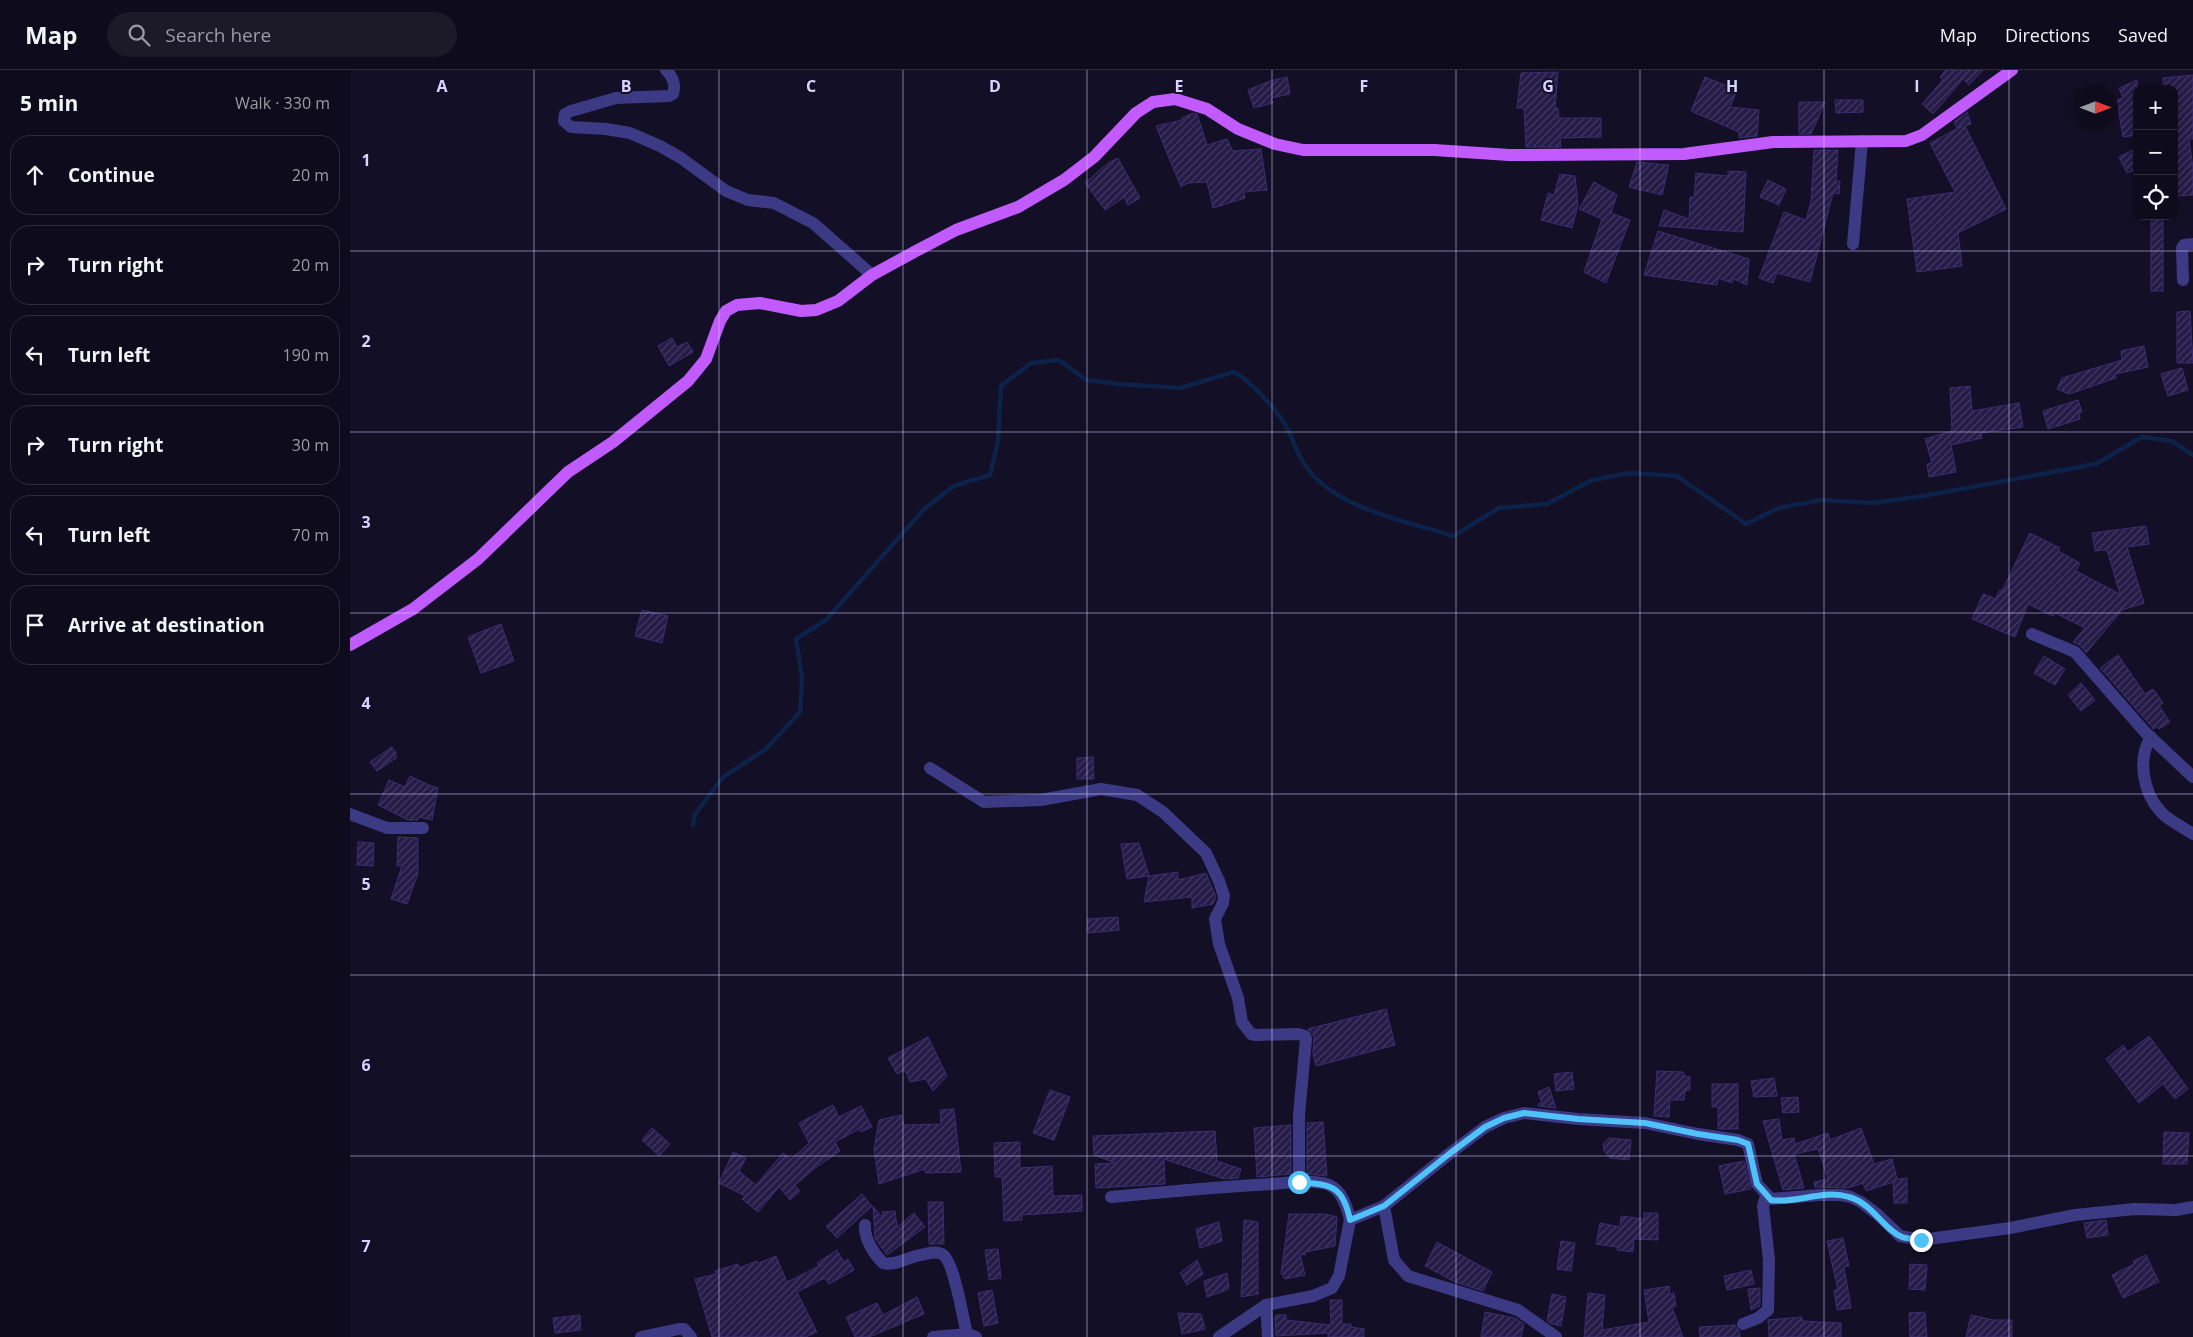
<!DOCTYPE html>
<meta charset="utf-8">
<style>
body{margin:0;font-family:"Open Sans",sans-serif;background:#1c1929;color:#f1f3f6}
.controls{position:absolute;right:15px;top:15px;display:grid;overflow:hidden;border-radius:10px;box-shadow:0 2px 12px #0003}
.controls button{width:45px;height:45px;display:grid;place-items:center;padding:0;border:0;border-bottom:1px solid #2e2b3b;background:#0e0b1c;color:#f1f3f6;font:25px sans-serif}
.compass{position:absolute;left:1723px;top:15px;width:45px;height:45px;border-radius:50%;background:#0e0b1c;box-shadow:0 2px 12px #0003;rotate:90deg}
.stop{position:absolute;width:15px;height:15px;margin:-11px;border:4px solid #4fc3f7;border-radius:50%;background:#fff}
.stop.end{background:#4fc3f7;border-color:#fff;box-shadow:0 1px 5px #0008}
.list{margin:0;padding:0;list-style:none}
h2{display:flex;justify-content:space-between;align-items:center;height:65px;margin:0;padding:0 20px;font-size:21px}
h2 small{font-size:16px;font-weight:400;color:#9b9ba3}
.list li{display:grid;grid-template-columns:32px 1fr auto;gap:15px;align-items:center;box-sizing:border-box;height:80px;margin:0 10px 10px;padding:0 10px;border:1px solid #2e2b3b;border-radius:20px}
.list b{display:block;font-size:19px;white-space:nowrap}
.list em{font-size:16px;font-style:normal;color:#9b9ba3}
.icon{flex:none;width:28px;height:28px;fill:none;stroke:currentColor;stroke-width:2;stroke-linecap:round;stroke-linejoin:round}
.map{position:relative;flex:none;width:1843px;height:1267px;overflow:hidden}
header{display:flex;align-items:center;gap:30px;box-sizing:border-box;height:70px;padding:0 25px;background:#0e0b1c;border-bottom:1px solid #2e2b3b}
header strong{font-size:24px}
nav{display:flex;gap:28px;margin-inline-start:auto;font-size:18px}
.search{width:350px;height:45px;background:#1c1929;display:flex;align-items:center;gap:12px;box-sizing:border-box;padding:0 18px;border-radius:28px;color:#9b9ba3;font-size:19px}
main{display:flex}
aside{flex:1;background:#0e0b1c}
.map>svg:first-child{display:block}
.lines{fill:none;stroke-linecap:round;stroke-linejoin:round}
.stream{stroke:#0c2248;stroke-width:4.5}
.building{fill:url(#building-hatch);stroke:#3b2d73}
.minor{stroke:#3d3a85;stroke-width:12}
.major{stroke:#c25bff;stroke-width:12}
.route{stroke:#4fc3f7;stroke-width:6}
.grid{fill:none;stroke:#d9d4ff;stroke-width:1;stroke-opacity:0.55}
.grid-label{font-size:16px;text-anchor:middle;font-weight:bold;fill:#d9d4ff;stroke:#130f26;stroke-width:4;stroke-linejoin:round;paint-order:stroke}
</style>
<header>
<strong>Map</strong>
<div class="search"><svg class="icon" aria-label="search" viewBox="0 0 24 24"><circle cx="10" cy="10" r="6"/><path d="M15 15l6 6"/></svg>Search here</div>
<nav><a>Map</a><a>Directions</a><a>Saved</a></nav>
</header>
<main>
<aside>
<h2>5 min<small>Walk · 330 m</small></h2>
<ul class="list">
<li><svg class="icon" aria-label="ahead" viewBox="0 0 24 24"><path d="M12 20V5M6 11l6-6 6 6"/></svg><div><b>Continue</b></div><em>20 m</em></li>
<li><svg class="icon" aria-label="right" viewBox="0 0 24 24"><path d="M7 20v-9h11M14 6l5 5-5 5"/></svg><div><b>Turn right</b></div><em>20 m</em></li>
<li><svg class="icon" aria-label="left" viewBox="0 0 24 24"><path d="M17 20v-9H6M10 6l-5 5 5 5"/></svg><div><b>Turn left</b></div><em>190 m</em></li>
<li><svg class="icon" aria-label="right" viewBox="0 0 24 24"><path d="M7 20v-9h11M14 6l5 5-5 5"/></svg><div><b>Turn right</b></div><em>30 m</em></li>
<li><svg class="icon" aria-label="left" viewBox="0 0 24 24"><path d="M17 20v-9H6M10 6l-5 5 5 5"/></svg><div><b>Turn left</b></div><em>70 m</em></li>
<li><svg class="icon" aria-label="arrive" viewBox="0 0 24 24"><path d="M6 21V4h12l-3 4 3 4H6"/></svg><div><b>Arrive at destination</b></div></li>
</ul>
</aside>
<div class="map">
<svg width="1843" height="1267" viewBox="0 0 1843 1267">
<defs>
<pattern id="building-hatch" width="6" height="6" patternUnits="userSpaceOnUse" patternTransform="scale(1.25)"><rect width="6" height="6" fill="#241b47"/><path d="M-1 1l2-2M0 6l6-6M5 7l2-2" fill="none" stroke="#433b63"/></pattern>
</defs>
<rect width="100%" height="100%" fill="#130f26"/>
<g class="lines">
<path class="stream" d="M343,755L345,744L373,707L416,679L450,642L452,608L446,569L476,550L575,438L604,416L640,405L648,371L651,316L681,293L709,290L736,310L769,314L830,318L884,302C899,310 926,339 935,354C943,368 947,385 957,398C987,439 1056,451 1103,466L1149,438L1197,434L1242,410L1280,403L1327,406L1396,454L1429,438L1471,430L1524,433L1573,426L1746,394L1792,367L1822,371L1843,385"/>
</g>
<g class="building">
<path d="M1596,0H1633L1619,15L1613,9L1583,44L1572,34L1593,10L1590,7Z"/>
<path d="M1208,2L1205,38H1208L1209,48H1251V67L1210,68L1211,77H1176L1174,38H1167L1171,3Z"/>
<path d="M1843,5V69H1839L1843,98V125L1827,126L1826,114H1824V19H1814L1813,8Z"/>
<path d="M937,7L940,24L921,28L923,33L904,38L898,20L920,11Z"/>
<path d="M1355,7L1387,20L1380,37L1409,40L1407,66L1389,68V62L1341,41Z"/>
<path d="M1787,10V65L1773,67L1767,30L1773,28L1769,18Z"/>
<path d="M1485,30H1513V42L1486,43Z"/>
<path d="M1449,32H1475L1461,64H1449Z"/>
<path d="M1617,42L1621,54L1615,56L1656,139L1608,163L1612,196L1567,202L1557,129L1605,122L1580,73L1612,56L1607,58L1604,52Z"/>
<path d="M843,43L847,44L857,75L877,69L883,81L911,79L917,120L894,122L895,128L863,138L857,112L838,113L831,117L806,56L832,50V48Z"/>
<path d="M1464,80H1488L1486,111H1490L1489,124L1483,123L1460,212L1427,203L1423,213L1409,208L1434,142L1456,150L1461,131Z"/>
<path d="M1783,80L1787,88V99L1777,103L1769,87Z"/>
<path d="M768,88L790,128L778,135L774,127L755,140L735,113L758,93Z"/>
<path d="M1287,92L1319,95L1312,125L1279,117Z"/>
<path d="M1378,101L1396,102L1393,162L1309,156L1314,140L1339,149L1340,127H1344L1346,103L1378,106Z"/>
<path d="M1210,104L1225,106L1228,135L1222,158L1191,150L1198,123L1204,125Z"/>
<path d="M1418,110L1436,119L1429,135L1410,127Z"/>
<path d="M1244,112L1267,125L1261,143L1280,150L1256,213L1234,202L1252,149L1229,139Z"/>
<rect x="1801" y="146" width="12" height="75"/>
<path d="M1308,161L1399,189L1397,215L1383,209L1382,213L1368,208L1367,215L1294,205Z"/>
<path d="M1840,241L1843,293H1827V242Z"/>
<path d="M322,268L327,277L337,272L343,282L319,296L308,276Z"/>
<path d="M1794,276L1798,297L1765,304L1766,308L1719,324L1707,319L1712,308L1772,290L1771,281Z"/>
<path d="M1832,298L1838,320L1818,326L1811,304Z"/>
<path d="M1620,316L1622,341L1669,333L1673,357L1631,363L1632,368L1601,375L1606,402L1579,407L1577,394L1582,393L1575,369L1602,361L1600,318Z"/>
<path d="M1728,330L1732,342L1729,343L1730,349L1698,359L1693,341Z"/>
<path d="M1796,456L1799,474L1777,477L1794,533L1772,540L1736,583L1731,576L1723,572L1735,558L1705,543L1703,546L1678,534L1665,567L1622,549L1633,524L1644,528L1643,533L1650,520L1652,521L1680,463L1710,478L1708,481L1730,493L1726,501L1770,524L1757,480L1745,481L1742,463Z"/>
<path d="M292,540L318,546L312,573L285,566Z"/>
<path d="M151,554L164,591L131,603L118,567Z"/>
<path d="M1768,585L1795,624L1803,619L1813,633L1809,636L1820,652L1809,659L1807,657L1803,659L1801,656L1750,598Z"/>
<path d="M1694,586L1715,599L1705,615L1684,603Z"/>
<path d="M1731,613L1745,630L1731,641L1718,625Z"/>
<path d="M42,677L46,683V688L27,701L20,692Z"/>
<path d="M743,687L744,709H727V688Z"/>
<path d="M60,706L79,715L88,718L82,750L69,747L68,750H58L28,735L39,710L55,717Z"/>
<path d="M48,767L68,768V803L57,834L41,829L52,796H47Z"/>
<path d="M8,772L24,773L23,796L7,795Z"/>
<path d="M789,773L799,806L777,809L771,774Z"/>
<path d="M828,802V810L856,803L866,827L863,834L842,838V827L794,832L799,806Z"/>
<path d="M768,847L769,860L738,863L737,849Z"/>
<path d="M1036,939L1045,975L966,996L963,984L964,966L958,959Z"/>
<path d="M1799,966L1838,1019L1825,1029L1813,1014L1789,1033L1756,989L1773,975L1778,982Z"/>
<path d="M578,967L597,1006L583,1021L576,1009L560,1012L555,1000L547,1004L538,988Z"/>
<path d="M1307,1001L1333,1002L1335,1006L1340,1007V1020L1335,1021L1334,1030H1320L1319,1047L1304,1046Z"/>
<path d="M1222,1002L1224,1019L1206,1021L1204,1004Z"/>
<path d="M1424,1008L1427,1026L1404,1027L1401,1011Z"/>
<path d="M1362,1014H1388V1059H1368V1037H1362Z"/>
<path d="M1199,1017L1206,1038L1188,1036V1034L1192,1033L1188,1022Z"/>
<path d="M700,1020L720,1027L704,1070L683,1063Z"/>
<path d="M1448,1027L1449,1042L1433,1043L1431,1028Z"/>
<path d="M483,1035L489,1047L511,1036L522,1057L511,1062L509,1059L485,1072L490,1081L465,1098L445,1115L450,1121L440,1130L429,1117L408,1142L392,1129L395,1126L369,1113L383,1082L396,1088L389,1101L406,1115L433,1083L441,1089L459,1073L449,1053Z"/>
<path d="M604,1039L611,1102L575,1103V1099L529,1114L524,1079L529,1050L551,1045L554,1055L591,1054L590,1040Z"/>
<path d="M1429,1049L1432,1070L1444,1068L1445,1074L1478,1063L1480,1070L1511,1058L1524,1094L1542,1089L1547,1109L1557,1108V1133H1544L1543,1112L1516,1121L1513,1113L1498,1118L1465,1117L1464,1112L1478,1109L1468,1079L1444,1084L1454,1118L1433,1120L1413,1051Z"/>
<path d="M973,1052L977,1106L957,1104V1053Z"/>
<path d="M941,1055V1104L907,1107L904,1058Z"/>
<path d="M302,1058L320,1074L309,1086L292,1070Z"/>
<path d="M865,1061L867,1091L891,1099L888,1108L874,1109L814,1089L815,1114L746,1118L745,1094L765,1093L744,1085L743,1066Z"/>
<path d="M1814,1062L1839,1063L1837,1094H1813Z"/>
<path d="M1259,1068L1281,1070L1279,1090L1260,1088L1254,1081L1253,1074Z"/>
<path d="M670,1072V1098L702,1096L703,1126L732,1125V1141L672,1145V1150L654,1151L652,1107H645L644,1073Z"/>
<path d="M1394,1091L1401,1119L1375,1124L1369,1096Z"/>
<path d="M512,1124L522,1136L487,1168L476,1156Z"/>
<path d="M578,1132H593L594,1174H579Z"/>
<path d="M523,1136L533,1149L532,1142L545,1141L547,1157L564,1143L575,1157L537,1185L525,1168Z"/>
<path d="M1294,1143H1308V1170L1284,1169L1283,1182L1267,1180V1177L1246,1174L1250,1153L1270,1157L1271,1146L1294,1149Z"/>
<path d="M939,1144H974L987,1147L985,1176L955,1182V1185L950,1184L955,1205L935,1209L931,1203Z"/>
<path d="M894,1150L908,1152V1224L891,1227Z"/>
<path d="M1756,1150L1758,1165L1737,1168L1734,1153Z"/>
<path d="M869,1152L872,1171L850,1178L846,1159Z"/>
<path d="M1493,1168L1499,1196L1494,1197L1501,1238L1487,1240L1484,1220H1488L1477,1171Z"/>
<path d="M1211,1171L1225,1173L1221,1201L1207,1199Z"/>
<path d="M1087,1172L1142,1202L1133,1221L1105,1212L1075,1196Z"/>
<path d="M648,1179L651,1208L639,1210L635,1180Z"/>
<path d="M487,1180L494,1192L498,1189L504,1200L479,1214L475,1208L447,1222L467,1262L456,1267H362L345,1209L366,1204L365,1201L388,1194L389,1198L407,1191L408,1193L426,1186L437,1212L469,1196L467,1193Z"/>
<path d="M1796,1185L1809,1212L1773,1228L1762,1205L1784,1194L1783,1191Z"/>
<path d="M847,1190L853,1204L837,1215L830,1203Z"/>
<path d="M1560,1194L1577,1195L1575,1220L1559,1219Z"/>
<path d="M1401,1200L1404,1214L1377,1220L1374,1206Z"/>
<path d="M877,1203L879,1219L857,1227L854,1211Z"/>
<path d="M1320,1216L1319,1224L1324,1223L1326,1236L1322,1237L1333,1267H1234L1238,1223L1255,1225L1252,1260L1299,1252L1294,1220Z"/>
<path d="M1410,1218V1236L1401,1240L1398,1219Z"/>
<path d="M642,1220L648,1253L634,1256L628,1223Z"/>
<path d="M1202,1224L1216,1227L1211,1256L1202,1254L1197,1251Z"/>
<path d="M567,1227L574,1244L519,1267H505L496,1247L527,1233L533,1245Z"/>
<path d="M980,1230H992V1254H1001V1257L1014,1259V1267H978V1263L926,1266L925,1246L927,1245H936V1250L981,1255Z"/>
<path d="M1135,1242L1165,1248L1174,1254L1171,1267H1131Z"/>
<path d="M1575,1242L1577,1267H1560L1559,1243Z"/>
<path d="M828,1243L851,1244L855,1259L832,1264Z"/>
<path d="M230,1245L231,1260L205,1263L203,1248Z"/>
<path d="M1621,1245L1643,1250H1662V1267H1616Z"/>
<path d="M1452,1247V1251L1491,1253V1267H1419L1418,1250Z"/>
<path d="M1385,1255L1389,1261L1390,1267H1350L1349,1257Z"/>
</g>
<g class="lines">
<g class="minor">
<path d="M316,0C323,7 326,14 323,24L319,26L266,28L221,41L215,44L214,51L221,57L256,59L280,63L310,76L331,88L376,121L398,130L424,133L463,153L522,205"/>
<path d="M1503,174L1512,71"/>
<path d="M1833,210L1832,178L1834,175L1843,174"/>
<path d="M1682,564L1725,582L1795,662L1843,707"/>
<path d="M1801,667C1787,689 1793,723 1811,742C1819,751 1833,757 1843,764"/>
<path d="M580,698L634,732L691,730L751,719L787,725L813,742L856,783L869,811L874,826L873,833L865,849L869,874L888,928L892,952L901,964L906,965L948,964L955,966L956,969L949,1045V1112"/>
<path d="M0,744L37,758H73"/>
<path d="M761,1127C814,1122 868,1117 921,1114C937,1113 964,1109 979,1115C992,1120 997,1137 1000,1150"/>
<path d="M1034,1136L1044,1190L1058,1206L1168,1240L1206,1267"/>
<path d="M515,1155C514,1169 524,1184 533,1193C544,1196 555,1189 566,1186C574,1185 584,1180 592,1184C604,1190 613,1249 617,1264"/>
<path d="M916,1235L918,1267"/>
<path d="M1393,1254L1408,1248L1418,1240L1419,1190L1413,1136L1416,1126"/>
<path d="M291,1267L329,1259H334L341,1267"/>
<path d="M583,1267L617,1264L626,1267"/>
<path d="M869,1267L916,1235L963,1226L982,1218L989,1206L1000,1150L1034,1136L1099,1084L1135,1057L1154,1048L1174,1043L1228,1049L1295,1053L1348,1064L1388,1070L1398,1074L1407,1114L1421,1129L1469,1125H1491L1501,1127L1511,1132L1527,1144L1550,1166L1571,1170L1660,1158L1725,1145L1785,1139L1826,1140L1843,1137"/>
</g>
<path class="major" d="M0,575L63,539L128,489L218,402L263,372L338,311L356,289L370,251L376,241L387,235L410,233L451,241L466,240L488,231L522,205L566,181L606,160L668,137L714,110L744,87L786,43L803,32L825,29L857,39L888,59L925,74L953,80H1084L1159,85L1334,84L1423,72L1556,71L1572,65L1662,0"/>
</g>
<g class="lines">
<path class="route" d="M949,1112C981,1115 993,1115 1000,1150L1034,1136L1099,1084L1135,1057L1154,1048L1174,1043L1228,1049L1295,1053L1348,1064L1388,1070L1398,1074L1407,1114L1421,1130C1446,1134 1473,1119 1499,1127C1522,1133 1534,1160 1552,1167C1557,1169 1565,1169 1571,1170"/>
</g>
<path class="grid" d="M184,0V1267M369,0V1267M553,0V1267M737,0V1267M922,0V1267M1106,0V1267M1290,0V1267M1474,0V1267M1659,0V1267M0,181H1843M0,362H1843M0,543H1843M0,724H1843M0,905H1843M0,1086H1843"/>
<g class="grid-label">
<text x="92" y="22">A</text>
<text x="276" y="22">B</text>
<text x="461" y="22">C</text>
<text x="645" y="22">D</text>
<text x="829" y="22">E</text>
<text x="1014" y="22">F</text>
<text x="1198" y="22">G</text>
<text x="1382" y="22">H</text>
<text x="1567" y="22">I</text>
<text x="16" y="96">1</text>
<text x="16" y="277">2</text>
<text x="16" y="458">3</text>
<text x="16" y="639">4</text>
<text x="16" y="820">5</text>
<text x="16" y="1001">6</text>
<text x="16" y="1182">7</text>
</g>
</svg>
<div class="controls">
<button>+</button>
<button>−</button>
<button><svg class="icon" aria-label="locate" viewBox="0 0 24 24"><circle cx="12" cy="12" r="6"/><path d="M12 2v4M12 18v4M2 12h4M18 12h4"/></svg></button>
</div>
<svg class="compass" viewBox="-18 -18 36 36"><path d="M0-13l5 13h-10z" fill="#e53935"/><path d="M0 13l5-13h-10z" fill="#9b9ba3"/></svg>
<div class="stop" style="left:949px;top:1112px"></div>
<div class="stop end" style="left:1571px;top:1170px"></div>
</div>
</main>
